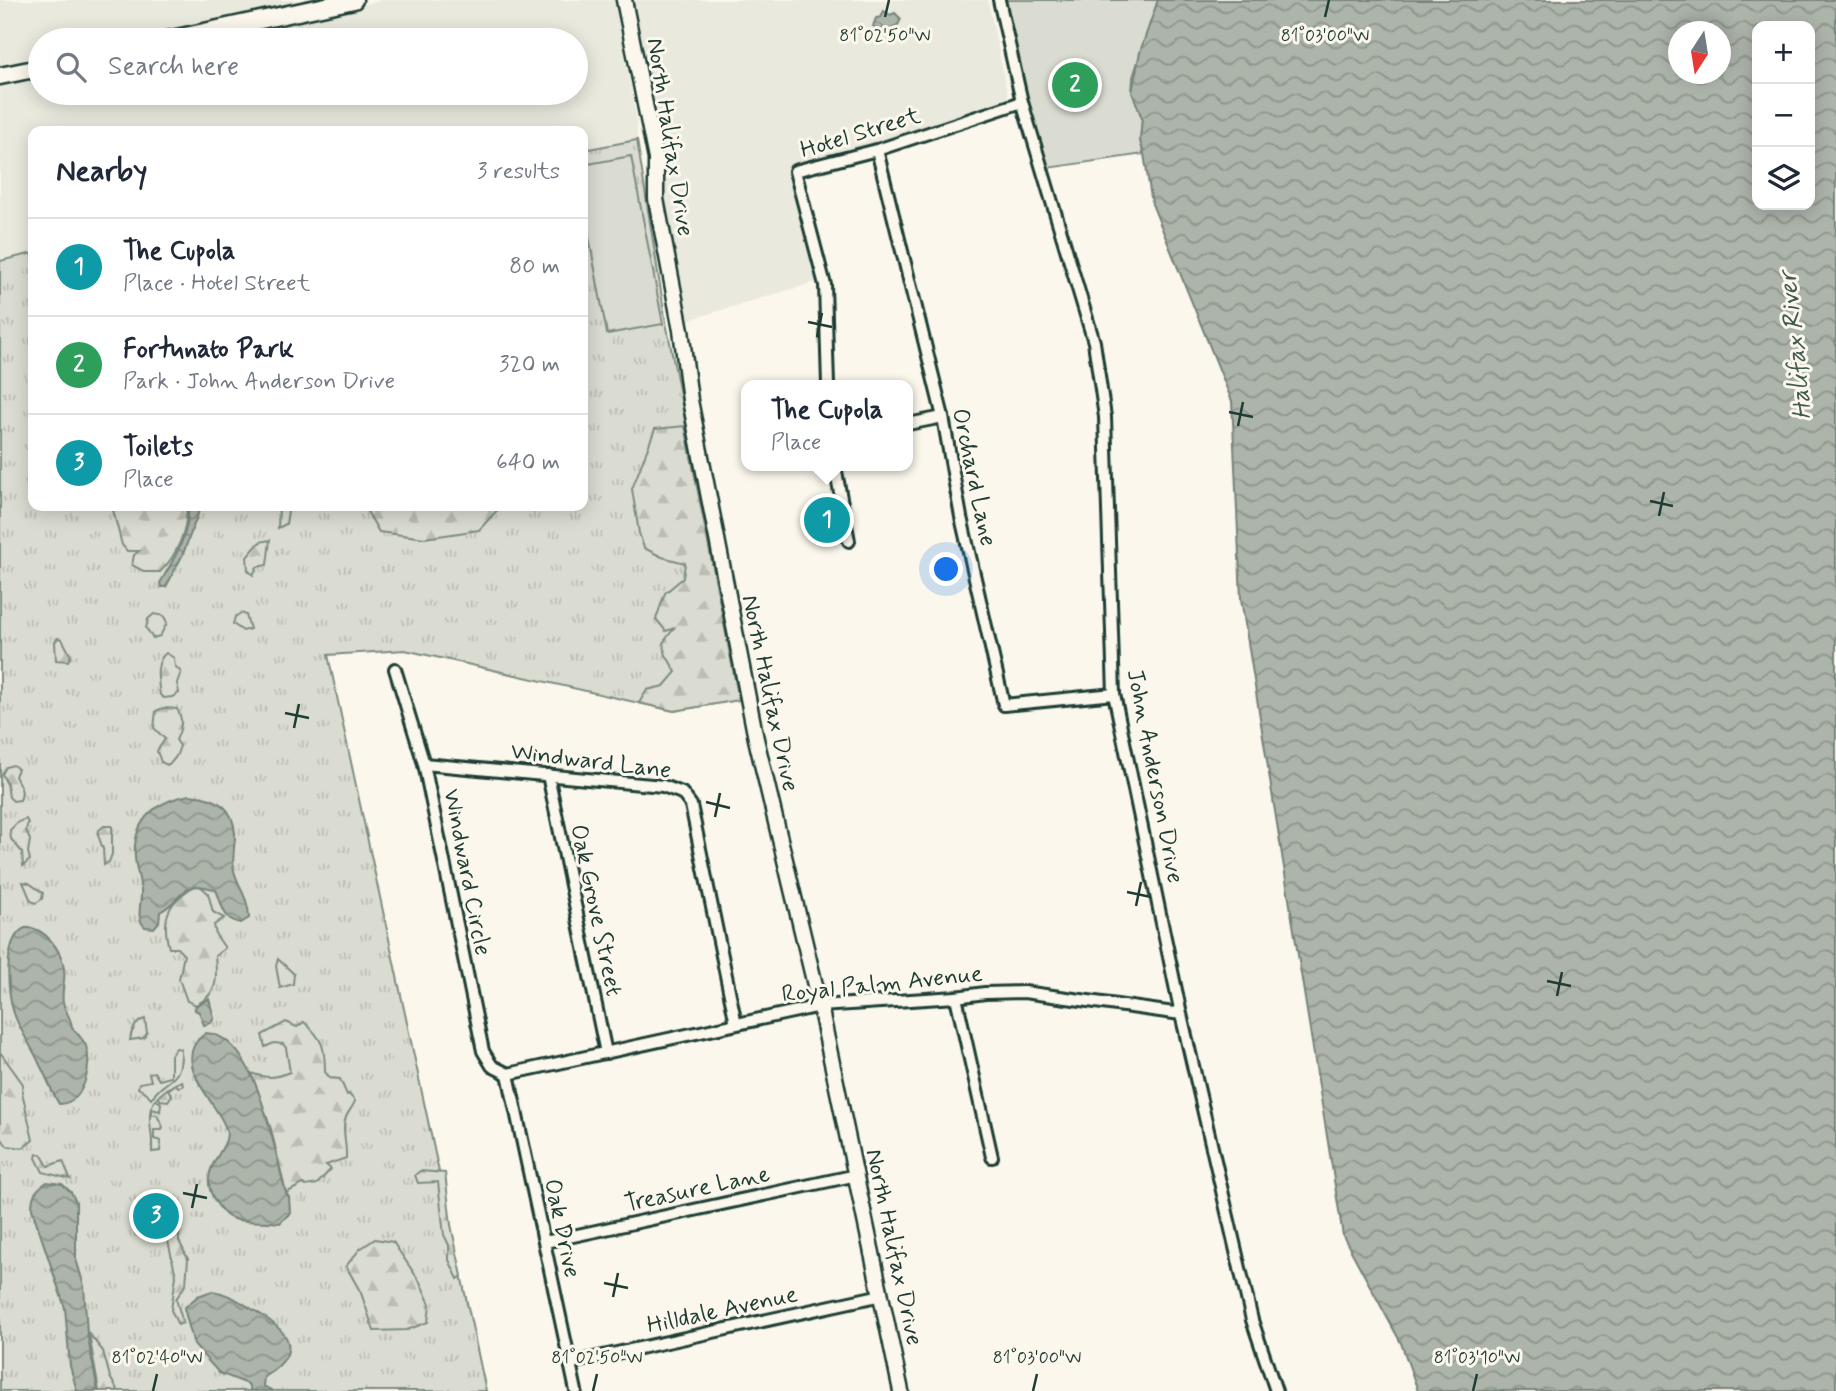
<!DOCTYPE html>
<meta charset="utf-8">
<style>
body{margin:0;font-family:Mynerve,sans-serif;background:#f2f2f3;color:#1f2937}
.controls{position:absolute;right:21px;top:21px;display:grid;overflow:hidden;border-radius:14px;box-shadow:0 4px 18px #0003}
.controls button{width:63px;height:63px;display:grid;place-items:center;padding:0;border:0;border-bottom:2px solid #e0e1e3;background:#fff;color:#1f2937;font:35px sans-serif}
.compass{position:absolute;left:1668px;top:21px;width:63px;height:63px;border-radius:50%;background:#fff;box-shadow:0 4px 18px #0003;rotate:192deg}
.you{position:absolute;left:947px;top:570px;width:24px;height:24px;margin:-18px;border:5px solid #fff;border-radius:50%;background:#1a73e8;box-shadow:0 0 0 10px #1a73e833}
.badge{display:grid;place-items:center;width:46px;height:46px;border-radius:50%;background:#db2777;color:#fff;font-size:23px;font-weight:700}
.pin{position:absolute;translate:-50% -50%;border:4px solid #fff;box-shadow:0 2px 7px #0006}
.popup{position:absolute;left:741px;top:380px;width:172px;height:91px;box-sizing:border-box;display:grid;place-content:center;border-radius:14px;background:#fff;filter:drop-shadow(0 2px 5px #0005);font-size:23px;white-space:nowrap;color:#747a83}
.popup b{font-size:26px;color:#1f2937}
.popup::after{content:'';position:absolute;left:50%;top:100%;margin-left:-14px;border:14px solid transparent;border-top-color:#fff}
.list{margin:0;padding:0;list-style:none}
h2{display:flex;justify-content:space-between;align-items:center;height:91px;margin:0;padding:0 28px;font-size:30px}
h2 small{font-size:23px;font-weight:400;color:#747a83}
.list li{display:grid;grid-template-columns:46px 1fr auto;gap:21px;align-items:center;box-sizing:border-box;height:98px;padding:0 28px;border-top:2px solid #e0e1e3}
.list b{display:block;font-size:26px;white-space:nowrap}
.list p{margin:0;font-size:23px;white-space:nowrap;color:#747a83}
.list em{font-size:23px;font-style:normal;color:#747a83}
.icon{flex:none;width:38px;height:38px;fill:none;stroke:currentColor;stroke-width:2;stroke-linecap:round;stroke-linejoin:round}
.map{position:relative;flex:none;width:1836px;height:1391px;overflow:hidden}
.search{position:absolute;background:#fff;box-shadow:0 4px 18px #0003;left:28px;top:28px;width:560px;height:77px;display:flex;align-items:center;gap:18px;box-sizing:border-box;padding:0 24px;border-radius:38px;color:#747a83;font-size:26px}
.panel{position:absolute;background:#fff;box-shadow:0 4px 18px #0003;left:28px;top:126px;width:560px;height:385px;border-radius:14px}
.map>svg:first-child{display:block}
.built{fill:#eae9de}
.grass{fill:url(#grass-tufts);stroke:#7d8c82;stroke-width:2}
.forest{fill:url(#forest-firs);stroke:#7d8c82;stroke-width:2}
.green{fill:#dbdcd1;stroke:#7d8c82;stroke-width:2}
.water{fill:url(#water-waves);stroke:#74847b;stroke-width:2;fill-rule:evenodd}
.lines{fill:none;stroke-linecap:round;stroke-linejoin:round}
.street-casing{stroke:#1f3d34;stroke-width:16}
.secondary-casing{stroke:#1f3d34;stroke-width:19}
.primary-casing{stroke:#1f3d34;stroke-width:21}
.street{stroke:#fbf7ec;stroke-width:10}
.secondary{stroke:#fbf7ec;stroke-width:14}
.primary{stroke:#fbf7ec;stroke-width:16}
.ticks{fill:none;stroke:#1f3d34;stroke-width:2.5}
.labels{text-anchor:middle;stroke-width:6;stroke-linejoin:round;paint-order:stroke}
.street-label{font-size:24px;fill:#1f3d34;stroke:#fbf7ec}
.water-label{font-size:26px;font-style:italic;fill:#425b52;stroke:#fbf7ec}
.ticks-label{font-size:18px;text-anchor:middle;fill:#1f3d34;stroke:#fbf7ec;stroke-width:6;stroke-linejoin:round;paint-order:stroke}
</style>
<div class="map">
<svg width="1836" height="1391" viewBox="0 0 1836 1391">
<defs>
<pattern id="grass-tufts" width="24" height="20" patternUnits="userSpaceOnUse" patternTransform="scale(1.75)"><rect width="24" height="20" fill="#dbdcd1"/><path d="M3 7l-1-3M5 7V3M7 7l1-3M15 17l-1-3M17 17v-4M19 17l1-3" fill="none" stroke="#bcbeb4"/></pattern>
<pattern id="forest-firs" width="22" height="20" patternUnits="userSpaceOnUse" patternTransform="scale(1.75)"><rect width="22" height="20" fill="#dbdcd1"/><path d="M5 1l3.5 6h-7zM16 11l3.5 6h-7z" fill="#bcbeb4"/></pattern>
<pattern id="water-waves" width="16" height="10" patternUnits="userSpaceOnUse" patternTransform="scale(1.75)"><rect width="16" height="10" fill="#adb4aa"/><path d="M0 5q4-4 8 0t8 0" fill="none" stroke="#8c948b"/></pattern>
</defs>
<rect width="100%" height="100%" fill="#fbf7ec"/>
<filter id="ink" filterUnits="userSpaceOnUse"><feTurbulence type="fractalNoise" baseFrequency=".0143" numOctaves="2"/><feDisplacementMap in="SourceGraphic" scale="14" xChannelSelector="R" yChannelSelector="G"/><feConvolveMatrix kernelMatrix="1 2 1 2 8 2 1 2 1" color-interpolation-filters="sRGB"/></filter>
<g filter="url(#ink)">
<g class="built">
<path d="M0,0H325L138,40H40V55L24,64L0,69Z"/>
<path d="M383,0H615L637,121V140L583,150V131H33V253L0,261V82L26,77L40,78V93H576V40H196Z"/>
<path d="M630,0H988L1009,100L881,143L790,167L819,281L685,321L662,198Z"/>
</g>
<path class="grass" d="M637,140L665,317L739,700L674,711L405,650L328,655L486,1391H0V261L33,253V506H583V150Z"/>
<g class="forest">
<path d="M685,426L739,700L674,711L639,703L647,690L664,686L676,672L666,655L663,643L674,628L666,631L656,619L665,593L683,578L685,563L662,557L644,548L639,533L632,489L655,429Z"/>
<path d="M112,506H186C189,528 176,557 160,572H145L132,565L134,555L139,551H127L122,545Z"/>
<path d="M279,506H285L288,511L286,524L278,528Z"/>
<path d="M364,506H501L479,530L425,538L379,532Z"/>
<path d="M270,540L267,565L257,567L253,575L248,570L247,557L260,542Z"/>
<path d="M241,613L246,615L250,629L243,631L233,624L235,617Z"/>
<path d="M154,614L164,616L167,623L160,636L153,638L146,628L148,619Z"/>
<path d="M58,638L62,639L71,656L68,661L56,660L55,642Z"/>
<path d="M166,653L174,658L175,666L181,672L177,683L179,693L172,697L164,698L160,695C158,680 154,663 166,653Z"/>
<path d="M163,708L177,709C184,720 181,729 176,740L180,746C177,755 175,761 167,765L161,762L157,751L165,739L154,728L156,711Z"/>
<path d="M13,765L18,769L15,776C19,785 25,791 20,800L13,801L9,797L7,784L2,774L6,767Z"/>
<path d="M26,819L28,823L26,830L30,840L28,852L30,860L23,866L22,852L11,839L10,830L18,822Z"/>
<path d="M104,826H112V854L109,862L104,865L103,849L98,835L99,830Z"/>
<path d="M23,882L29,883L43,893L42,899L36,903L31,901Z"/>
<path d="M198,884L208,893L213,912L224,918L214,925L216,935L225,948L215,956C217,979 219,993 196,1005L187,1001L179,979L184,955L177,948H169C160,915 170,900 198,884Z"/>
<path d="M278,959L294,974L293,984L280,988L276,966Z"/>
<path d="M145,1019L147,1033L144,1038L130,1040C131,1031 136,1021 145,1019Z"/>
<path d="M286,1022L297,1027L304,1022C323,1039 325,1047 325,1072L330,1078L340,1079L347,1095L349,1094L355,1101C353,1107 348,1112 346,1117C341,1128 347,1144 346,1158L326,1165L331,1169L317,1184L306,1186L303,1184L286,1193L271,1129L251,1073C268,1079 274,1078 290,1072L286,1048L283,1044L274,1043L265,1047L262,1035Z"/>
<path d="M176,1048L181,1049C182,1086 167,1075 151,1099L147,1093L138,1088L139,1083L151,1081L149,1073L154,1072L159,1080L171,1077V1055Z"/>
<path d="M0,1052L23,1084L22,1092L33,1140L23,1148L7,1146L0,1136Z"/>
<path d="M182,1081L183,1086L178,1087L176,1084L168,1090L172,1095L168,1101L160,1100L159,1096L156,1100L161,1103L160,1111L152,1109V1115H157L163,1127L162,1130H154V1139L161,1141L160,1151L152,1152C154,1123 139,1109 167,1089C172,1085 176,1083 182,1081Z"/>
<path d="M37,1154H41L48,1166L63,1161L70,1179L43,1172L36,1158Z"/>
<path d="M420,1171L445,1173L451,1225L462,1276L458,1279L449,1260V1245L444,1235L438,1182L418,1183L415,1175Z"/>
<path d="M171,1219L179,1221V1241L188,1259L186,1284L176,1299L183,1323L178,1325L171,1310L176,1276L165,1228Z"/>
<path d="M375,1239L393,1242L420,1282L430,1304L428,1322L407,1330L374,1331L361,1293L346,1266L360,1249Z"/>
<path d="M89,1334L103,1351L110,1377L118,1391H99Z"/>
</g>
<g class="green">
<path d="M999,0H1158L1133,77L1132,92L1142,118L1140,141L1144,154L1041,169Z"/>
<path d="M631,156L663,324L607,334L586,221H583V165Z"/>
</g>
<g class="water">
<path d="M1158,0H1836V1391H1418L1401,1343L1343,1236L1241,599L1232,401L1152,204L1144,154L1140,141L1142,118L1132,92L1140,52ZM1757,26H1810V205H1757ZM1678,32H1720V74H1678Z"/>
<path d="M884,11L890,15L895,13L901,19L898,25L893,27L890,32L884,29L878,30L873,26L876,18L881,17Z"/>
<path d="M188,506H198L199,511L183,554L166,587H161L160,583C174,559 190,534 188,506Z"/>
<path d="M189,795C217,797 235,807 235,838C234,849 232,861 234,871C239,888 249,900 249,918L241,923C222,920 223,905 216,890C180,878 187,897 160,912L159,922L154,928L145,927C135,918 142,903 141,891C140,880 136,869 135,858C132,820 154,802 189,795Z"/>
<path d="M25,928C45,926 62,951 64,969C66,980 61,991 63,1002C65,1012 72,1019 72,1028C77,1033 83,1039 86,1046C93,1066 84,1104 59,1104C51,1091 47,1078 40,1065C33,1048 21,1033 15,1016C7,996 2,938 25,928Z"/>
<path d="M209,999L214,1018L211,1023L204,1025L199,1012L195,1010L196,1005Z"/>
<path d="M206,1033C258,1035 274,1153 286,1193L289,1197L290,1213L280,1223C264,1220 234,1225 224,1213C184,1168 237,1152 225,1126C214,1099 168,1059 206,1033Z"/>
<path d="M47,1182L62,1184L71,1192L76,1202V1259L84,1286L87,1333L98,1391H77L70,1366L65,1308L32,1209C32,1195 35,1190 47,1182Z"/>
<path d="M212,1291C228,1293 239,1301 252,1309C286,1329 308,1349 264,1377L263,1386L273,1391H251L248,1384L219,1373L194,1345L184,1308L198,1296Z"/>
</g>
<g class="lines">
<g class="street-casing">
<g id="street">
<path d="M999,0L1022,102L1094,342L1105,417L1114,694L1181,1014L1252,1320L1276,1391"/>
<path d="M877,150L943,417L961,517L1004,705L1114,694"/>
<path d="M828,385L825,285L795,171L877,150L1022,102"/>
<path d="M908,424L943,417"/>
<path d="M835,466L849,541"/>
<path d="M395,669L424,764L483,1051L492,1066L508,1074"/>
<path d="M424,764L663,786L682,793L691,805L736,1024"/>
<path d="M548,775L606,1053"/>
<path d="M956,997L992,1157"/>
<path d="M508,1074L820,1006L956,997L985,993L1024,992L1181,1014"/>
<path d="M508,1074L576,1391"/>
<path d="M545,1242L857,1175"/>
<path d="M571,1363L882,1295"/>
</g>
</g>
<g class="secondary-casing">
<path id="secondary" d="M624,0L656,159V199L681,330L690,400L756,739L820,1006L901,1391"/>
</g>
<g class="primary-casing">
<g id="primary">
<path d="M167,40L354,0"/>
<path d="M0,76L29,70L40,72"/>
</g>
</g>
<use href="#street" class="street"/>
<use href="#secondary" class="secondary"/>
<use href="#primary" class="primary"/>
</g>
</g>
<path class="ticks" d="M885,17L889,0M1325,17L1329,0M808,322L832,327M817,337L822,313M1229,412L1253,417M1238,426L1243,402M1650,501L1673,506M1659,516L1664,492M285,713L309,718M294,728L299,704M706,802L730,808M715,817L720,793M1127,892L1151,897M1136,906L1141,882M1547,981L1571,986M1557,996L1562,972M183,1193L207,1198M192,1208L197,1184M604,1283L628,1288M613,1297L618,1273M153,1391L157,1374M593,1391L597,1374M1033,1391L1037,1374M1473,1391L1477,1374"/>
<g class="labels">
<g class="street-label">
<text transform="translate(860 132) rotate(-17)" y="8">Hotel Street</text>
<text transform="translate(671 137) rotate(81)" y="8">North Halifax Drive</text>
<text transform="translate(975 477) rotate(78)" y="8">Orchard Lane</text>
<text transform="translate(771 693) rotate(78)" y="8">North Halifax Drive</text>
<text transform="translate(591 760) rotate(7)" y="8">Windward Lane</text>
<text transform="translate(1156 776) rotate(79)" y="8">John Anderson Drive</text>
<text transform="translate(468 872) rotate(79)" y="8">Windward Circle</text>
<text transform="translate(597 910) rotate(78)" y="8">Oak Grove Street</text>
<text transform="translate(882 983) rotate(-6)" y="8">Royal Palm Avenue</text>
<text transform="translate(697 1188) rotate(-12)" y="8">Treasure Lane</text>
<text transform="translate(563 1228) rotate(78)" y="8">Oak Drive</text>
<text transform="translate(895 1247) rotate(78)" y="8">North Halifax Drive</text>
<text transform="translate(722 1309) rotate(-12)" y="8">Hilldale Avenue</text>
</g>
<g class="water-label">
<text transform="translate(1794 346) rotate(-96)" y="9">Halifax River</text>
</g>
</g>
<g class="ticks-label">
<text x="885" y="41">81°02'50"W</text>
<text x="1325" y="41">81°03'00"W</text>
<text x="157" y="1363">81°02'40"W</text>
<text x="597" y="1363">81°02'50"W</text>
<text x="1037" y="1363">81°03'00"W</text>
<text x="1477" y="1363">81°03'10"W</text>
</g>
</svg>
<div class="controls">
<button>+</button>
<button>−</button>
<button><svg class="icon" aria-label="layers" viewBox="0 0 24 24"><path d="M12 4l9 5-9 5-9-5zM3 14l9 5 9-5"/></svg></button>
</div>
<svg class="compass" viewBox="-18 -18 36 36"><path d="M0-13l5 13h-10z" fill="#e53935"/><path d="M0 13l5-13h-10z" fill="#747a83"/></svg>
<div class="you"></div>
<div class="pin badge" style="left:827px;top:520px;background:#0f9aa8">1</div>
<div class="popup"><b>The Cupola</b>Place</div>
<div class="pin badge" style="left:1075px;top:85px;background:#2e9e5b">2</div>
<div class="pin badge" style="left:156px;top:1216px;background:#0f9aa8">3</div>
<div class="search"><svg class="icon" aria-label="search" viewBox="0 0 24 24"><circle cx="10" cy="10" r="6"/><path d="M15 15l6 6"/></svg>Search here</div>
<section class="panel">
<h2>Nearby<small>3 results</small></h2>
<ul class="list">
<li><span class="badge" style="background:#0f9aa8">1</span><div><b>The Cupola</b><p>Place · Hotel Street</p></div><em>80 m</em></li>
<li><span class="badge" style="background:#2e9e5b">2</span><div><b>Fortunato Park</b><p>Park · John Anderson Drive</p></div><em>320 m</em></li>
<li><span class="badge" style="background:#0f9aa8">3</span><div><b>Toilets</b><p>Place</p></div><em>640 m</em></li>
</ul>
</section>
</div>
